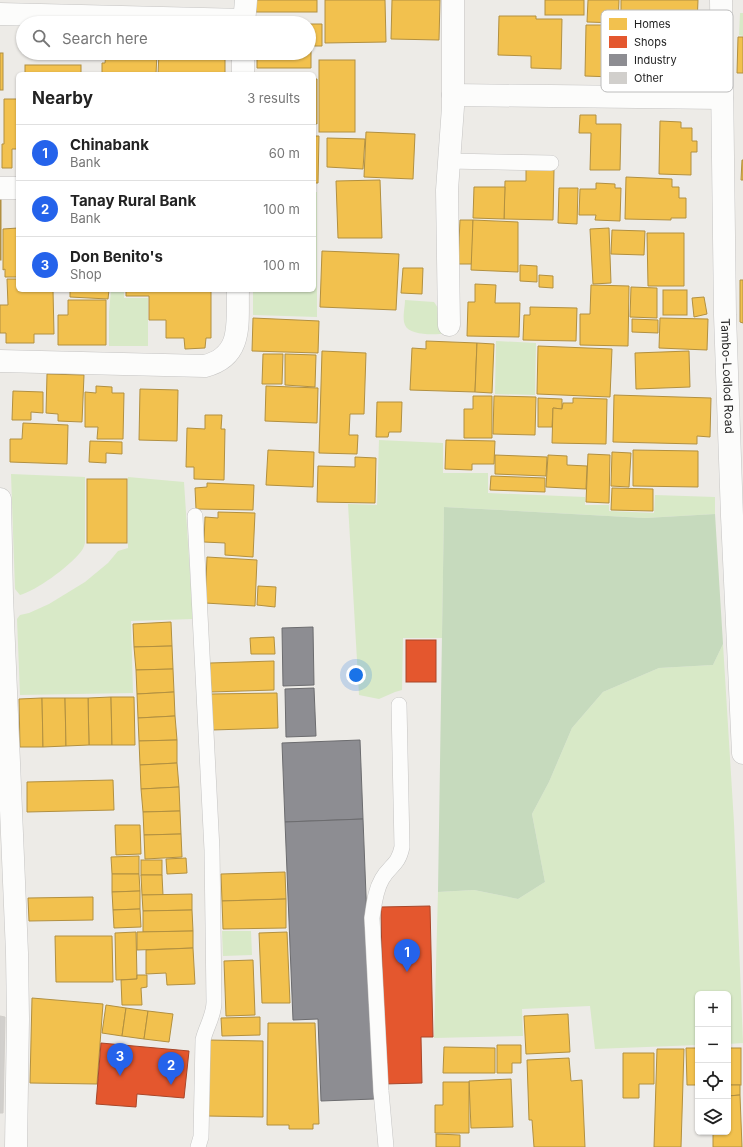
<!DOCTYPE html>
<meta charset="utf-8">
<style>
body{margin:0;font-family:Inter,sans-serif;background:#f6f6f6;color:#222}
.controls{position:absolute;right:12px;bottom:12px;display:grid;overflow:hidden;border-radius:6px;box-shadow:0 1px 3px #0004}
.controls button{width:36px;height:36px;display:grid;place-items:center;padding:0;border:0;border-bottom:1px solid #e0e0e0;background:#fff;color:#222;font:20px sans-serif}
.you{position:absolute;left:356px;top:675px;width:14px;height:14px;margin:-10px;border:3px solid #fff;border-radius:50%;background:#1a73e8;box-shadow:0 0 0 6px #1a73e833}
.badge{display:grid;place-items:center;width:26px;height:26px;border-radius:50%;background:#2563eb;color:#fff;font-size:13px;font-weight:700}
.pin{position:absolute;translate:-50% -33px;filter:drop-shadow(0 1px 2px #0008)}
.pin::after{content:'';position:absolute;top:21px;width:14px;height:12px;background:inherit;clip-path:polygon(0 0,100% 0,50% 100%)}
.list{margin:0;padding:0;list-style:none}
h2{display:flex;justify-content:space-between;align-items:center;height:52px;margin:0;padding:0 16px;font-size:17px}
h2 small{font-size:13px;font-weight:400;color:#767676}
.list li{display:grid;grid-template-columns:26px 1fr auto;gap:12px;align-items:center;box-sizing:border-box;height:56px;padding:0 16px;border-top:1px solid #e0e0e0}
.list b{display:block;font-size:15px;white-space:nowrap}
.list p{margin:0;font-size:13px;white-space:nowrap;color:#767676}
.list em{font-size:13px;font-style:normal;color:#767676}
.icon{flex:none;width:22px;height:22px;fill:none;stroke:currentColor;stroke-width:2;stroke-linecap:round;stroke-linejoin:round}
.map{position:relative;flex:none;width:743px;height:1147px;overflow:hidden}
.search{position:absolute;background:#fff;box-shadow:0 1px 3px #0004;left:16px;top:16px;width:300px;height:44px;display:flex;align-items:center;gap:10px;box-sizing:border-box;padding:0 14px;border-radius:22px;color:#767676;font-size:15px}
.panel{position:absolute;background:#fff;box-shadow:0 1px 3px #0004;left:16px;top:72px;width:300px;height:220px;border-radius:6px}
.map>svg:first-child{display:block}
.grass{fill:#d8e9c7}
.forest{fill:#c6dabd}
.homes{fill:#f2c14e;stroke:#b29040}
.shops{fill:#e4572e;stroke:#a94629}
.industry{fill:#8d8d92;stroke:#6c6c6f}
.building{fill:#d1cfcc;stroke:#d0cdc9}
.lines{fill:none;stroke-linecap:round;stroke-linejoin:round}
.service-casing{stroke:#c5c4c3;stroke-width:16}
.minor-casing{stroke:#c5c4c3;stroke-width:23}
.tertiary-casing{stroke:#c5c4c3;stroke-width:23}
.service{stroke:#fcfcfb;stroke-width:15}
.minor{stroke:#fcfcfb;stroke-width:22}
.tertiary{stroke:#fcfcfb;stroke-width:22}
.labels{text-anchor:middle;stroke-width:4;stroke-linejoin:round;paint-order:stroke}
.street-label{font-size:12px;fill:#1e1e1e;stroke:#fff}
.key{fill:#fff;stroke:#bcbcbc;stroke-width:1}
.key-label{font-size:11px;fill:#1e1e1e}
</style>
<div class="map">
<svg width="743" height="1147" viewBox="0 0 743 1147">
<rect width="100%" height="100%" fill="#edebe7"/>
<g class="grass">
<path d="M740,13H743V36L739,35Z"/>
<path d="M314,192H317V317L253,315V290H314Z"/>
<path d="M111,290H124V298H148V346H109V312Z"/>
<path d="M405,300L434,302L440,311L446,333C437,335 409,336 405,325C402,318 405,307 405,300Z"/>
<path d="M496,341L536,343L535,395L495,394Z"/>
<path d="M379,440L443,443V473H488V493L585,497V505H609V511L654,513L655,495L715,497V514L645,518L444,507L442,638H403L402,690L395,692L379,699L359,695L348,504L377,505Z"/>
<path d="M11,474L85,477V543C84,547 82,551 79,554C68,567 36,591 20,595L15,589Z"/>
<path d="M128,477L184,482L193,619L131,621L133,693L20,695L17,619L20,615L29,613L49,604L85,582L108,563L118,551L128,548Z"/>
<path d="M723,644L734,823L743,1043L728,1044V994H698V1045L595,1049L590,1006L522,1009L523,1036L434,1038L438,892L474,890L518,899L545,882L532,814L549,782L572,728L603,692L659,668L713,665Z"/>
<path d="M222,931H251L252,955L223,956Z"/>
</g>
<path class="forest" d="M444,507L645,518L715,514L723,644L713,665L659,668L603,692L572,728L549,782L532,814L545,882L518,899L474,890L438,892Z"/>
<g class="homes">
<rect x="256" y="0" width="61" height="12"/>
<path d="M325,0H385L386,42L325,43Z"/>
<path d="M392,0H440L439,40L391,39Z"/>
<rect x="545" y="0" width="39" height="15"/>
<path d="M588,0H619L618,23L587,22Z"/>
<path d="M621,0H698L697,25L621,24Z"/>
<path d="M499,16H536V19H562L561,69L531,68V56L498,55Z"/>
<path d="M309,24H322V46H311V68H257V53H309Z"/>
<path d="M586,25H614L613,77L585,76Z"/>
<path d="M738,37H743V73H737Z"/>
<rect x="0" y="53" width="3" height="37"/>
<path d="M106,53L157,54L156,74H102V63H105Z"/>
<path d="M159,53H225V74H158Z"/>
<rect x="319" y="60" width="36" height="72"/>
<rect x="25" y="65" width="56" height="9"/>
<path d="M314,79H317V124L314,123Z"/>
<path d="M4,99H18V149H12V168H2V144H4Z"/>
<path d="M580,115H596V124H621L620,170H590L591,133H579Z"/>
<path d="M660,121L681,122V128H692V141H697V152H691V175L659,174Z"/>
<path d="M366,132L415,134L413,179L364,177Z"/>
<path d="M314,136H319L318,183H314Z"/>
<path d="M327,138L365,139L363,169L327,167Z"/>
<path d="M742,160H743V180H741Z"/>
<path d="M526,169L554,170L553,220L504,219L505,181H526Z"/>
<path d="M626,177L672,179V187H679V198H686V218H671V220L625,219Z"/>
<path d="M380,180L382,238H338L336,181Z"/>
<path d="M596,183L615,184V188H621L620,221L595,220L596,215H579L580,189H596Z"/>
<path d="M474,187H505L504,219L473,218Z"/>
<path d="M559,188H578L577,224L558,223Z"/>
<rect x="0" y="200" width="1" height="60"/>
<path d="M460,220H473L472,264H458Z"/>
<path d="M473,220L518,222V272L471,270Z"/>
<path d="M18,228V277H5V269L3,270V229Z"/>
<path d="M609,228L611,283L593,284L590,229Z"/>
<path d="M612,230L645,231L644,255L611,254Z"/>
<path d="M647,233H684V286H648Z"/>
<path d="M322,251L399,254L396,310L320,307Z"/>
<path d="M520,265L537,266V282L520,281Z"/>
<path d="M403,268H423L422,294L401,293Z"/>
<path d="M539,275L553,276V288L539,287Z"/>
<path d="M7,279H18V290H53L54,334H34V343H6V333H0V305H8Z"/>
<path d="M740,280H743V323L740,322Z"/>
<path d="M475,284L496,285L495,303H520L519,337L467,336L468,302H475Z"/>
<path d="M591,285L629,286L628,346L580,345V314H590Z"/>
<path d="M631,287L657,288V318L630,317Z"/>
<path d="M70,290H109L108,299L70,297Z"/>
<path d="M126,290H211V338H206L205,348L185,349L184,338H166V320H149V296H126Z"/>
<rect x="663" y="290" width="24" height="25"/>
<path d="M704,297L707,314L694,317L692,298Z"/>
<path d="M68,300H106V345H58V315H68Z"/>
<path d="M530,307L577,308L576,341L523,340L524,315H530Z"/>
<path d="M253,318L319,321L318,353L252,351Z"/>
<path d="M660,318L708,319L707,350L659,348Z"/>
<path d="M632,319L658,320V333L632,332Z"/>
<path d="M426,341L477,343L475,392L410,390L412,348L426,349Z"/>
<path d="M477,343L494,344L492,393L475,392Z"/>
<path d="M538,346L612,349L610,397L537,394Z"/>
<path d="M322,351L366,353L364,414H350L349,435H358L357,454L319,453Z"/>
<path d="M689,351L690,387L636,389L635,353Z"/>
<path d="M263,354H283L282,384H262Z"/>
<path d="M285,354L316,355L315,387L285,385Z"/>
<path d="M47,374L84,375L82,422L58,421V414L46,413Z"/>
<path d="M96,386L112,387V393H124L123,439H97L98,427H85V392L96,393Z"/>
<path d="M266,386L318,388L317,423L265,421Z"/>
<path d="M140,389L178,390L177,441L139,440Z"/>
<path d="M13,391L43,392V413L31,412V420H12Z"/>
<path d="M614,395L711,398L710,437L697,436V444L613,442Z"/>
<path d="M473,396H492V438H464V409H473Z"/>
<path d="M494,396L536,397L535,435L493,434Z"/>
<path d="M538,398L562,399V409L553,408L552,427H538Z"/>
<path d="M573,398L607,399L606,444L552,443L553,408L562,409L563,403H573Z"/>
<path d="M377,402H402L401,432H389L388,437H376Z"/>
<path d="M205,415H222L221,429H225L224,480L194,479V467H186L187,428L205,429Z"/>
<path d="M23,423L68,425L67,464L10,462V439H22Z"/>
<path d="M446,440L495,441L494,464H472V470L445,469Z"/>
<path d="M90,441L122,442V454L106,453V463L89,462Z"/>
<path d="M268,450L314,452L313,487L266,485Z"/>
<path d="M633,450L698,451V487L633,486Z"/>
<path d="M612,452L631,453L629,487L611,486Z"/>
<path d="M588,454L610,455L609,503L586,502Z"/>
<path d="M495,455L547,457L546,476L495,474Z"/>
<path d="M548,455L567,456V465L587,466L586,489L546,487Z"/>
<path d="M355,457L376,458L375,503L317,502L318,466L355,467Z"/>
<path d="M491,476L545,478V492L490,490Z"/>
<rect x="87" y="479" width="40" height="64"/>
<path d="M207,483L254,485L253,510L196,509L195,488L207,487Z"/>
<path d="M612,488L653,489V511L611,510Z"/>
<path d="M218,512L255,513L253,557L225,555V543L204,542L205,517L218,518Z"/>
<path d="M207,557L257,560L255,606L205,603Z"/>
<path d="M258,586L276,587L275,607L257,605Z"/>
<path d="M171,622L172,646L134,647L133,624Z"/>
<path d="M274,637L275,654H251L250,638Z"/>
<path d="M172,646L173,669L136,670L134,647Z"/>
<path d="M274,661V690L211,692L210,663Z"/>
<path d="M173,669L174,692L137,694L136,670Z"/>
<path d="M174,692L175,716L138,718L137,694Z"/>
<path d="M277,693L278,728L212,730L211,694Z"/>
<path d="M111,697L112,745H89L88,698Z"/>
<path d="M111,697H134L135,745H112Z"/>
<path d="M42,698L43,747H20L19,699Z"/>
<path d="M42,698H65L66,746L43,747Z"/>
<path d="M65,698H88L89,745L66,746Z"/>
<path d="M175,716L177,740L139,741L138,718Z"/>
<path d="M177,740V763L140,765L139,741Z"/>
<path d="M177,763L179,787L141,789L140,765Z"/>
<path d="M113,780L114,810L27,812V782Z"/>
<path d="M179,787L180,811L143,812L141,789Z"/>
<path d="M180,811L181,834L144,835L143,812Z"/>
<path d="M115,825H140L141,854L116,855Z"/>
<path d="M181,834L182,857L145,859L144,835Z"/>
<path d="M139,856V874H112L111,857Z"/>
<path d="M186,858L187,873L167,874L166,859Z"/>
<rect x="141" y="860" width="21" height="15"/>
<path d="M285,872L286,899L222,901L221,874Z"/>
<path d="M112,874H139L140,891L112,892Z"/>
<path d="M141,875H162L163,895H142Z"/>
<path d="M140,891V909L113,910L112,892Z"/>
<path d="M192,894V910L143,911L142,895Z"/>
<path d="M93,897V920L29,921L28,898Z"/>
<path d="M286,899V928L223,929L222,901Z"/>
<path d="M140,909L141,927L114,928L113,910Z"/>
<path d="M192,910L193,931L143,932V911Z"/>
<path d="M193,931V948L137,950V932Z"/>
<path d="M136,932L137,979L116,980L115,933Z"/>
<path d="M287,932L290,1003H262L259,933Z"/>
<path d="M55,936H112L113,982H56Z"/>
<path d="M193,948L195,984L167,985L166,973L146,974V950Z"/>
<path d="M253,960L255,1015L226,1016L224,961Z"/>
<path d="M137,975H147V987L141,988L142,1005H122L121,980L137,979Z"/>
<path d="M32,998L103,1004L97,1084L30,1083Z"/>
<path d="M106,1005L126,1008L122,1036L102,1033Z"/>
<path d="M126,1008L148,1011L144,1039L122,1036Z"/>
<path d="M148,1011L173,1014L169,1042L144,1039Z"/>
<path d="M568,1014L570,1052L526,1054L524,1016Z"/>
<path d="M260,1017V1035L222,1036L221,1018Z"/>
<path d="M268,1023H315L319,1124H313V1129H289V1125H267Z"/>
<path d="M208,1040L263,1041V1117L207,1116Z"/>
<path d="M497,1045H521V1063H512V1073H497Z"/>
<path d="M444,1047L495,1048V1073H443Z"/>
<path d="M686,1048H698V1085H687Z"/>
<rect x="728" y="1048" width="13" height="37"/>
<path d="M657,1049H684L681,1147H654Z"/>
<path d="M623,1053H654V1084H639V1098H623Z"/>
<path d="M569,1058L571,1081L582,1080L585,1147H534L532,1120H529L527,1060Z"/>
<path d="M511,1079L513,1127L471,1128L469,1081Z"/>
<path d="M443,1082H469V1133H435V1105H443Z"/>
<path d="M728,1085H740V1095L728,1096Z"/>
<path d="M740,1095L742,1147H713V1132H728V1096Z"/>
<path d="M436,1134L460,1135V1147H436Z"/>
</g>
<g class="shops">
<rect x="406" y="640" width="30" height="42"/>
<path d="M430,906L433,1037H421L422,1083L384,1084L381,907Z"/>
<path d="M101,1043L189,1051L184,1098L137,1094L136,1107L96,1104Z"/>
</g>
<g class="industry">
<path d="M313,627L314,685L283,686L282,628Z"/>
<path d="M314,688L316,736L286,737L285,689Z"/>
<path d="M360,740L363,819L285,822L282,743Z"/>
<path d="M363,819L374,1099L321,1101L318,1019L293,1020L285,822Z"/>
</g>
<path class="building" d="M0,1016L5,1017L3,1113H0Z"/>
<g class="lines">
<g class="service-casing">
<g id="service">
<path d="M448,161L551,163"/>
<path d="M195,516L212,850L214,1002C214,1016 206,1027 203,1040L201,1137L198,1147"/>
<path d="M386,1147L381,1091L372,918C374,905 375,891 382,879C390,865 398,866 402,847L399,705"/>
</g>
</g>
<g class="minor-casing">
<g id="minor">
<path d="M0,14L244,20"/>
<path d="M244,23L246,0"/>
<path d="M243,74V53"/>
<path d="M453,95L722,98"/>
<path d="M0,188H18"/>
<path d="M449,325L447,190L453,107V0"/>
<path d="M0,361L205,366C244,356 237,322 238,290"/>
<path d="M0,499L2,596L17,953L18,1019L16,1147"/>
</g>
</g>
<g class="tertiary-casing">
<g id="tertiary">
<path id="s1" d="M721,0L725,315L732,516L743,753"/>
</g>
</g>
<use href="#service" class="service"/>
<use href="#minor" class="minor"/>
<use href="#tertiary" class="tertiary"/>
</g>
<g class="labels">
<g class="street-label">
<text dy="4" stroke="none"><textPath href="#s1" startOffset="376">Tambo-Lodlod Road</textPath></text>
</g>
</g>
<rect x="601" y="10" width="132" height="82" rx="6" class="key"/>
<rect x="609" y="18" width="18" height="12" fill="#f2c14e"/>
<rect x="609" y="36" width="18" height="12" fill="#e4572e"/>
<rect x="609" y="54" width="18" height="12" fill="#8d8d92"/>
<rect x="609" y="72" width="18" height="12" fill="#d1cfcc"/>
<g class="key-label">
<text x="634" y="28">Homes</text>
<text x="634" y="46">Shops</text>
<text x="634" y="64">Industry</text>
<text x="634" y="82">Other</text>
</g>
</svg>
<div class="controls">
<button>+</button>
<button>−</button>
<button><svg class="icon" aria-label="locate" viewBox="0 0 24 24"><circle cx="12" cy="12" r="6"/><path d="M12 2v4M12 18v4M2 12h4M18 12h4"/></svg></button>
<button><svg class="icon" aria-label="layers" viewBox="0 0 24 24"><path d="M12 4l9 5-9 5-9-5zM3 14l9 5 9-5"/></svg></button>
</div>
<div class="you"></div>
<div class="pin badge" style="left:407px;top:972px">1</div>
<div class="pin badge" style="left:171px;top:1085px">2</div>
<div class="pin badge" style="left:120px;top:1076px">3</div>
<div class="search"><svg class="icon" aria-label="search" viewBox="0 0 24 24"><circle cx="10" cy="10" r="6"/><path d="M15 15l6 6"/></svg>Search here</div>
<section class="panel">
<h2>Nearby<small>3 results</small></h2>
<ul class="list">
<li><span class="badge">1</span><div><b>Chinabank</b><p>Bank</p></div><em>60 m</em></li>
<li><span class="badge">2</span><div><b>Tanay Rural Bank</b><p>Bank</p></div><em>100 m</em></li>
<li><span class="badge">3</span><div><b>Don Benito's</b><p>Shop</p></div><em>100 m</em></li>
</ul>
</section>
</div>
